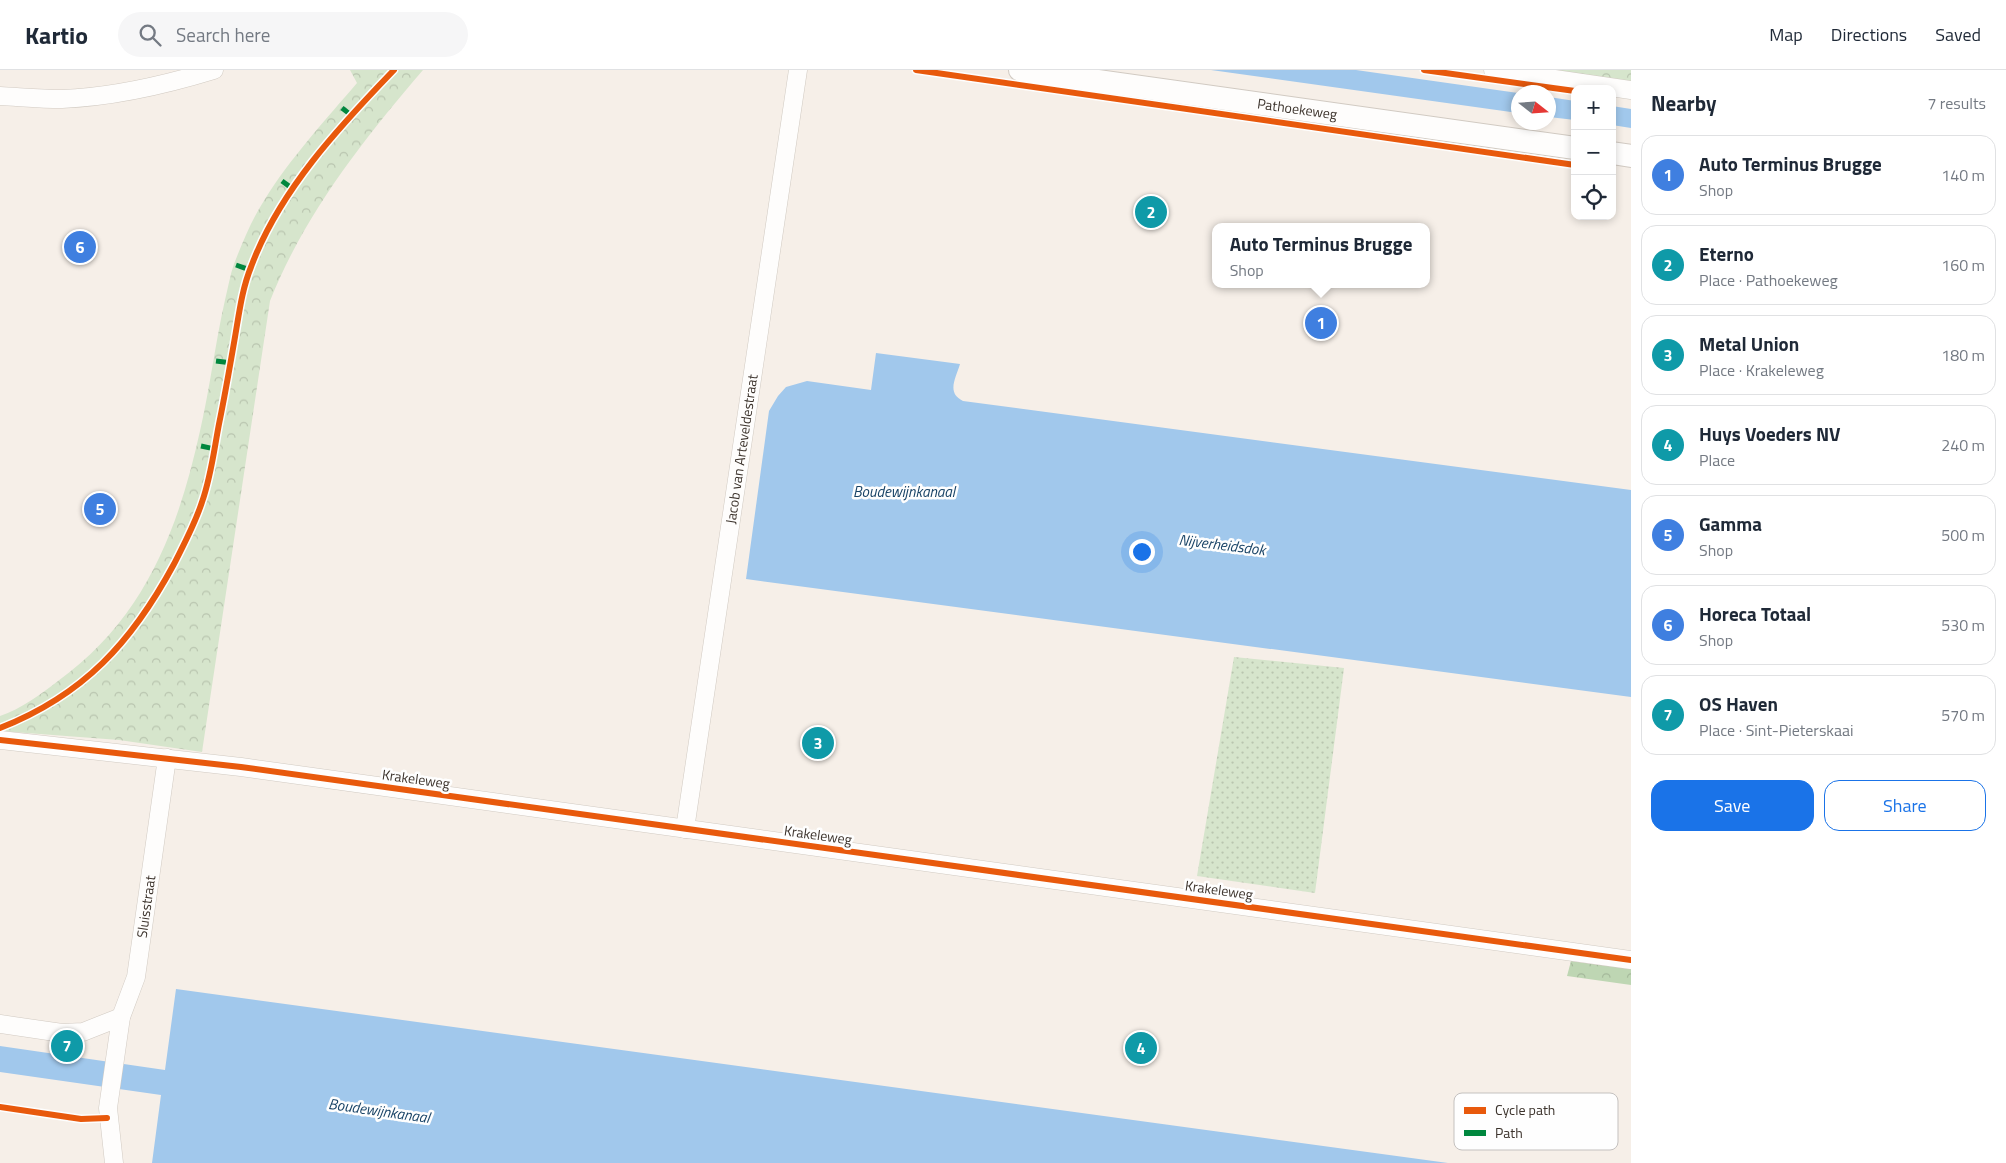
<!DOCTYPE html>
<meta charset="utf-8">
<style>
body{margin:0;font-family:"Titillium Web",sans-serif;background:#f6f6f7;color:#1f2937}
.controls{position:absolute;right:15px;top:15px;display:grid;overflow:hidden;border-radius:10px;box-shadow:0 2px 8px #0003}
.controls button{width:45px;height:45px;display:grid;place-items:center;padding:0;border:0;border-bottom:1px solid #e0e1e3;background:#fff;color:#1f2937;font:25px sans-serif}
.compass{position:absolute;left:1511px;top:15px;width:45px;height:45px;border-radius:50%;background:#fff;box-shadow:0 2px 8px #0003;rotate:107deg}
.you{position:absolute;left:1141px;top:481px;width:18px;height:18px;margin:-12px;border:4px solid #fff;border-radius:50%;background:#1a73e8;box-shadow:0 0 0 8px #1a73e833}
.badge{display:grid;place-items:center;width:32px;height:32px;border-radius:50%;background:#1a73e8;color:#fff;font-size:16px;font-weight:700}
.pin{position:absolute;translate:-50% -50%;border:2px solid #fff;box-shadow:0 1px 5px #0006}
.popup{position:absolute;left:1212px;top:153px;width:218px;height:65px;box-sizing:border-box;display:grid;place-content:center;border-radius:10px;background:#fff;filter:drop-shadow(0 1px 4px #0005);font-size:16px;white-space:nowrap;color:#747a83}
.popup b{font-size:19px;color:#1f2937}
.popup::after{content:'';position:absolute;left:50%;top:100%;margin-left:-10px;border:10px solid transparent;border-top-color:#fff}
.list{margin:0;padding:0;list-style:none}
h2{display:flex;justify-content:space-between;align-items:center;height:65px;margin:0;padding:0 20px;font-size:21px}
h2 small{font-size:16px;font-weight:400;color:#747a83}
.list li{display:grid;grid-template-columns:32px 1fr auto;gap:15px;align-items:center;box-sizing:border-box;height:80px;margin:0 10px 10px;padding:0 10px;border:1px solid #e0e1e3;border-radius:15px}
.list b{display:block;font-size:19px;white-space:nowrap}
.list p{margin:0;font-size:16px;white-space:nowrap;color:#747a83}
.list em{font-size:16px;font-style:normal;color:#747a83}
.actions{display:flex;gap:10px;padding:15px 20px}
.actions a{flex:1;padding:11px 0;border:1px solid #1a73e8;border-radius:15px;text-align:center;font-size:18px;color:#1a73e8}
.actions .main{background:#1a73e8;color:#fff}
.icon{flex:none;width:28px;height:28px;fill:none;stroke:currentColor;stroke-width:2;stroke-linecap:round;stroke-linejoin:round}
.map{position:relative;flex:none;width:1631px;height:1093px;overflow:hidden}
header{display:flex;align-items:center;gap:30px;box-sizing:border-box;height:70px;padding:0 25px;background:#fff;border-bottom:1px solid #e0e1e3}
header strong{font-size:24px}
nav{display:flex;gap:28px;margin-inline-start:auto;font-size:18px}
.search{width:350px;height:45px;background:#f6f6f7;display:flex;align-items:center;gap:12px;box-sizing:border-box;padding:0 18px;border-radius:28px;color:#747a83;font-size:19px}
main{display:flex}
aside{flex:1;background:#fff}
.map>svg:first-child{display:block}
.grass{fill:url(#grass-dots)}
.forest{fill:url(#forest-crowns)}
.park{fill:url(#park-crowns)}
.water{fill:#a1c8ec}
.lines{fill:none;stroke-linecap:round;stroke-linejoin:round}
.minor-casing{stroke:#d1cac2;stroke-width:19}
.major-casing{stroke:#d1cac2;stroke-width:24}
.minor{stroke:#fefdfc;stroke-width:18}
.major{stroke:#fefdfc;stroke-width:22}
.quiet{stroke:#00873e;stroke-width:5;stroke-dasharray:10 5;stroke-linecap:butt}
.cycleway-casing{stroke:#fefefe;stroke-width:9}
.cycleway{stroke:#e8590c;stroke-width:6}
.labels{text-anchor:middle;stroke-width:5;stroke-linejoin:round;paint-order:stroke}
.street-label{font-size:14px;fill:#3c332c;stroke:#fefefe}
.water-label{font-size:15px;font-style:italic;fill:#184366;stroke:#fefefe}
.key{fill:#fefefe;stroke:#c4c1bf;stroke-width:1}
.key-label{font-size:14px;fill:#3c332c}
</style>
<header>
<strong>Kartio</strong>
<div class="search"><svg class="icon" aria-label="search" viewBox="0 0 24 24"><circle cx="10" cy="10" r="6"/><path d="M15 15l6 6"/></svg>Search here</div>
<nav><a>Map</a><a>Directions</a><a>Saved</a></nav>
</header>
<main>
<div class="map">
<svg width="1631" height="1093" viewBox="0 0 1631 1093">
<defs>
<pattern id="grass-dots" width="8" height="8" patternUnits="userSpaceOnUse" patternTransform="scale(1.25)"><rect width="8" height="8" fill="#d6e5cc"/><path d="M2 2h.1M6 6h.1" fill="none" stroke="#b9c5af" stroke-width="1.8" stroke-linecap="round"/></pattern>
<pattern id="forest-crowns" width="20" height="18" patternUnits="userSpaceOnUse" patternTransform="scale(1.25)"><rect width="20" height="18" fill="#bed6b3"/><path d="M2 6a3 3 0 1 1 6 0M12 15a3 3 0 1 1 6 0" fill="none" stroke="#a4b89a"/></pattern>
<pattern id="park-crowns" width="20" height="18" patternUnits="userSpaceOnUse" patternTransform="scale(1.25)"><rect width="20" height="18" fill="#d6e5cc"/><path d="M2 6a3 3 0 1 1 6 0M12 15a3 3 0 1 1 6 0" fill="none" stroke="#b9c5af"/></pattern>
</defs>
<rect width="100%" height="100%" fill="#f6efe8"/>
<path class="grass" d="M1234,587L1344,598L1315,823L1197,806Z"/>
<path class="forest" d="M1571,891L1631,899V915L1567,906Z"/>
<g class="park">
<path d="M350,0H423C363,70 304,145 270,231L202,682L119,670L0,661V646C21,639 41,624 58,611C144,549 178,461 200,361C210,318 215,274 225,230C228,218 230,205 234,194C243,171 252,149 265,129C289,90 327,48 357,13Z"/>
<path d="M1550,0H1631V12Z"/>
</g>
<g class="water">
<path d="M1211,0H1356L1518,23V43Z"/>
<path d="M1549,27L1575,31V50L1549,47Z"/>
<path d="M1612,36L1631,39V58L1612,55Z"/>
<path d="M876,283L960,294C956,308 946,323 963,331L1631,420V627L746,509L769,341L778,326L786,317L807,311L871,320Z"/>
<path d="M176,919L1448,1093H152L161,1025L0,1002V976L165,1000Z"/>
</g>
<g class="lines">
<g class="minor-casing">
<g id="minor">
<path d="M1493,0L1631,20"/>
<path d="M0,26C20,27 41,29 62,29C113,27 165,15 214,0"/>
<path d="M0,670L241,697L1631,890"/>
<path id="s1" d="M685,759L798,0"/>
<path d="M0,954L62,963L83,962L121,947"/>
<path id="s2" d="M114,1093L108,1038L121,947L136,907L167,688"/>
</g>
</g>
<g class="major-casing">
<g id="major">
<path id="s3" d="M1020,0L1575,78"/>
<path d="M1612,83L1631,86"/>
</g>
</g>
<use href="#minor" class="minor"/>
<use href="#major" class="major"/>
<g class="quiet">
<path d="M342,38L351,45"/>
<path d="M282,111L293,119"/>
<path d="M236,195L250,200"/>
<path d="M216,291L231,293"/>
<path d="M201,376L215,379"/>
</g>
<g class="cycleway-casing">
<g id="cycleway">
<path d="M916,0L1575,95"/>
<path d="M1424,0L1575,21"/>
<path d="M0,658C84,625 132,572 174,494C184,474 195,454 202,432C211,407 214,380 219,354C225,325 230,296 235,267C239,244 242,219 251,197C279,121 339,57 394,0"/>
<path d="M0,670L241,697L1631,890"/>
<path d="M0,1037L81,1049L107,1048"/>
</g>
</g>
<use href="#cycleway" class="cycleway"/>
</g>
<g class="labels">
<g class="street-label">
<text dy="5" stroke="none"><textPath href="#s3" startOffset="280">Pathoekeweg</textPath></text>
<text dy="5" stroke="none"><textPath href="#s1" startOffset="384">Jacob van Arteveldestraat</textPath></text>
<text transform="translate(416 709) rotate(8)" y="5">Krakeleweg</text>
<text transform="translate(818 765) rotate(8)" y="5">Krakeleweg</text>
<text transform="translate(1219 820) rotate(8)" y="5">Krakeleweg</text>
<text dy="5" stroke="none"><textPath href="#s2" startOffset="261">Sluisstraat</textPath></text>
</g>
<g class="water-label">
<text x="904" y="427">Boudewijnkanaal</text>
<text transform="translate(1222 475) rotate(7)" y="5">Nijverheidsdok</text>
<text transform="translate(379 1041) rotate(8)" y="5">Boudewijnkanaal</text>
</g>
</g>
<rect x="1454" y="1023" width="164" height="57" rx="8" class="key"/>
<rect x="1464" y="1037" width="22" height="7" fill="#e8590c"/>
<rect x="1464" y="1060" width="22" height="6" fill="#00873e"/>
<g class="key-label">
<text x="1495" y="1045">Cycle path</text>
<text x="1495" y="1068">Path</text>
</g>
</svg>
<div class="controls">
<button>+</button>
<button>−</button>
<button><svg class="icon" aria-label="locate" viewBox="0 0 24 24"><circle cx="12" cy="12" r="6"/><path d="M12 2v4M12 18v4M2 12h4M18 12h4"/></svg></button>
</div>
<svg class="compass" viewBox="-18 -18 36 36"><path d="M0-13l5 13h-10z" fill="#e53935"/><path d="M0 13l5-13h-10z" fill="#747a83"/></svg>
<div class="you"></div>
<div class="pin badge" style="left:1321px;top:253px;background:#3f7fe0">1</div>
<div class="popup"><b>Auto Terminus Brugge</b>Shop</div>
<div class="pin badge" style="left:1151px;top:142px;background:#0f9aa8">2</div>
<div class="pin badge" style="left:818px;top:673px;background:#0f9aa8">3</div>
<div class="pin badge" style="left:1141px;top:978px;background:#0f9aa8">4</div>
<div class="pin badge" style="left:100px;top:439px;background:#3f7fe0">5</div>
<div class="pin badge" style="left:80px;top:177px;background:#3f7fe0">6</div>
<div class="pin badge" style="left:67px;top:976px;background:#0f9aa8">7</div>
</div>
<aside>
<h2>Nearby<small>7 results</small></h2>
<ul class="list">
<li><span class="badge" style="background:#3f7fe0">1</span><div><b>Auto Terminus Brugge</b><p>Shop</p></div><em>140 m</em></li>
<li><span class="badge" style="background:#0f9aa8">2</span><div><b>Eterno</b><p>Place · Pathoekeweg</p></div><em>160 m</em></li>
<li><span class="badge" style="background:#0f9aa8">3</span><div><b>Metal Union</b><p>Place · Krakeleweg</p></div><em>180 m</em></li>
<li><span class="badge" style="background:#0f9aa8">4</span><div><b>Huys Voeders NV</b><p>Place</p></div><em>240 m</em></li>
<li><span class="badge" style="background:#3f7fe0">5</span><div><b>Gamma</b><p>Shop</p></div><em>500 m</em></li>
<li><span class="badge" style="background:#3f7fe0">6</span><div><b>Horeca Totaal</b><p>Shop</p></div><em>530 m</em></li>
<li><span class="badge" style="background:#0f9aa8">7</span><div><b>OS Haven</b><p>Place · Sint-Pieterskaai</p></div><em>570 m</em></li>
</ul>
<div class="actions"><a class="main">Save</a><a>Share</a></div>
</aside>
</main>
